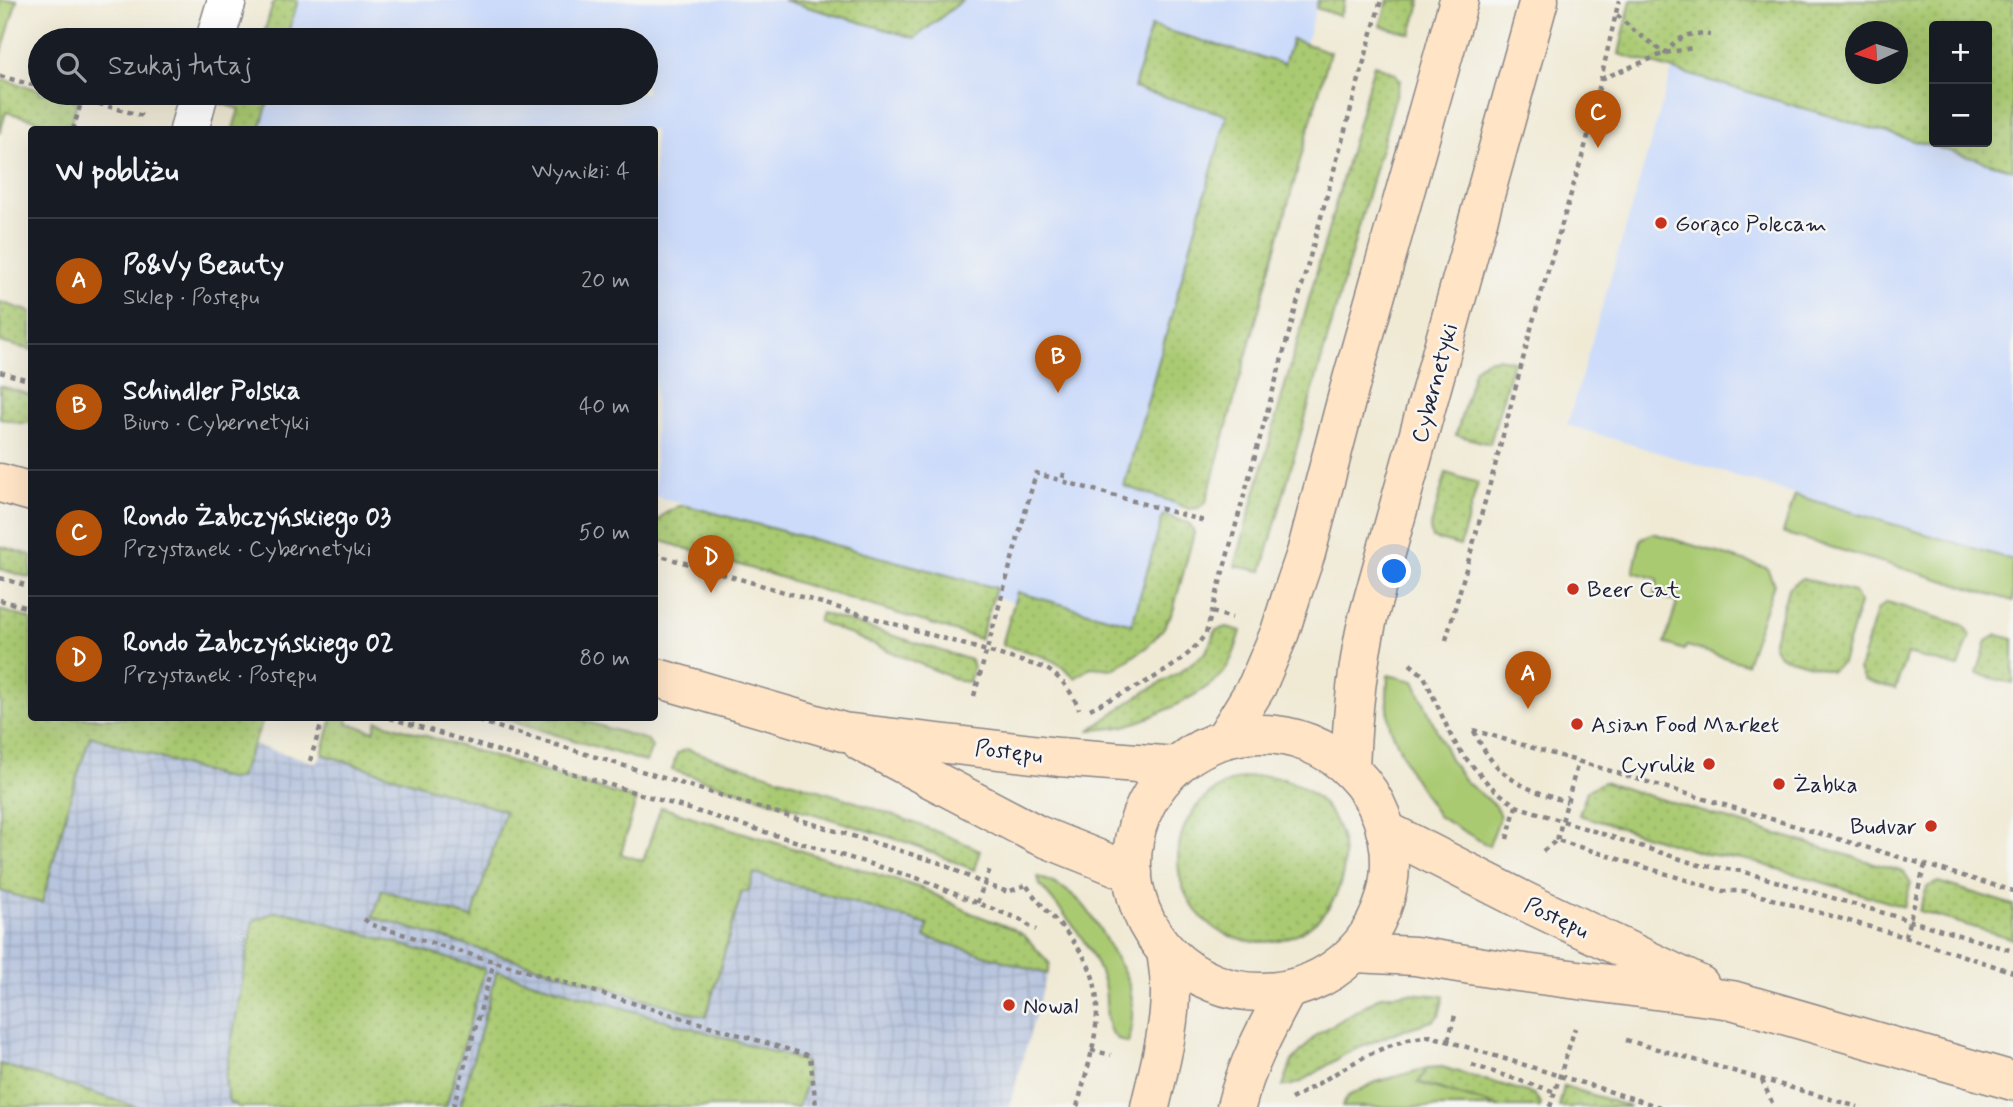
<!DOCTYPE html>
<html lang="pl">
<meta charset="utf-8">
<style>
body{margin:0;font-family:Mynerve,sans-serif;background:#20242c;color:#f1f3f6}
.controls{position:absolute;right:21px;top:21px;display:grid;overflow:hidden;border-radius:7px;box-shadow:0 7px 28px #0002}
.controls button{width:63px;height:63px;display:grid;place-items:center;padding:0;border:0;border-bottom:2px solid #363941;background:#171b24;color:#f1f3f6;font:35px sans-serif}
.compass{position:absolute;left:1845px;top:21px;width:63px;height:63px;border-radius:50%;background:#171b24;box-shadow:0 7px 28px #0002;rotate:266deg}
.you{position:absolute;left:1395px;top:572px;width:24px;height:24px;margin:-18px;border:5px solid #fff;border-radius:50%;background:#1a73e8;box-shadow:0 0 0 10px #1a73e833}
.badge{display:grid;place-items:center;width:46px;height:46px;border-radius:50%;background:#b45309;color:#fff;font-size:23px;font-weight:700}
.pin{position:absolute;translate:-50% -58px;filter:drop-shadow(0 2px 4px #0008)}
.pin::after{content:'';position:absolute;top:37px;width:24px;height:21px;background:inherit;clip-path:polygon(0 0,100% 0,50% 100%)}
.list{margin:0;padding:0;list-style:none}
h2{display:flex;justify-content:space-between;align-items:center;height:91px;margin:0;padding:0 28px;font-size:30px}
h2 small{font-size:23px;font-weight:400;color:#9ea1a6}
.list li{display:grid;grid-template-columns:46px 1fr auto;gap:21px;align-items:center;box-sizing:border-box;height:126px;padding:0 28px;border-top:2px solid #363941}
.list b{display:block;font-size:26px;white-space:nowrap}
.list p{margin:0;font-size:23px;white-space:nowrap;color:#9ea1a6}
.list em{font-size:23px;font-style:normal;color:#9ea1a6}
.icon{flex:none;width:38px;height:38px;fill:none;stroke:currentColor;stroke-width:2;stroke-linecap:round;stroke-linejoin:round}
.map{position:relative;flex:none;width:2013px;height:1107px;overflow:hidden}
.search{position:absolute;background:#171b24;box-shadow:0 7px 28px #0002;left:28px;top:28px;width:630px;height:77px;display:flex;align-items:center;gap:18px;box-sizing:border-box;padding:0 24px;border-radius:38px;color:#9ea1a6;font-size:26px}
.panel{position:absolute;background:#171b24;box-shadow:0 7px 28px #0002;left:28px;top:126px;width:630px;height:595px;border-radius:7px}
.map>svg:first-child{display:block}
.built{fill:#ccdbfa}
.industrial{fill:url(#industrial-grid)}
.grass{fill:url(#grass-dots);stroke:#667656;stroke-width:2;fill-rule:evenodd}
.green{fill:#aaca72;stroke:#667656;stroke-width:2}
.lines{fill:none;stroke-linecap:round;stroke-linejoin:round}
.street-casing{stroke:#898688;stroke-width:41}
.secondary-casing{stroke:#898688;stroke-width:41}
.path{stroke:#898688;stroke-width:4.5;stroke-dasharray:5 5;stroke-linecap:butt}
.street{stroke:#fff;stroke-width:38}
.secondary{stroke:#ffe4c6;stroke-width:38}
.poi-dot{fill:#c8321e;stroke:#f6f6f2;stroke-width:2.5}
.labels{text-anchor:middle;stroke-width:5;stroke-linejoin:round;paint-order:stroke}
.poi-label{font-size:23px;fill:#22223b;stroke:#f6f6f2;text-anchor:start}
.street-label{font-size:23px;fill:#22223b;stroke:#f6f6f2}
</style>
<div class="map">
<svg width="2013" height="1107" viewBox="0 0 2013 1107">
<defs>
<pattern id="industrial-grid" width="8" height="8" patternUnits="userSpaceOnUse" patternTransform="scale(1.75)"><rect width="8" height="8" fill="#b8c5de"/><path d="M0 4h8M4 0v8" fill="none" stroke="#9ea9bf"/></pattern>
<pattern id="grass-dots" width="8" height="8" patternUnits="userSpaceOnUse" patternTransform="scale(1.75)"><rect width="8" height="8" fill="#aaca72"/><path d="M2 2h.1M6 6h.1" fill="none" stroke="#92ad64" stroke-width="1.8" stroke-linecap="round"/></pattern>
</defs>
<rect width="100%" height="100%" fill="#f6f6f2"/>
<filter id="ink" filterUnits="userSpaceOnUse"><feTurbulence type="fractalNoise" baseFrequency=".0143" numOctaves="2"/><feDisplacementMap in="SourceGraphic" scale="14" xChannelSelector="R" yChannelSelector="G"/><feConvolveMatrix kernelMatrix="1 2 1 2 8 2 1 2 1" color-interpolation-filters="sRGB"/></filter>
<filter id="wash" filterUnits="userSpaceOnUse"><feTurbulence type="fractalNoise" baseFrequency=".00686" numOctaves="4" result="noise"/><feDisplacementMap in="SourceGraphic" scale="28" xChannelSelector="R" yChannelSelector="G"/><feGaussianBlur stdDeviation="1.57" result="paint"/><feColorMatrix in="noise" values="0 0 0 0 0 0 0 0 0 0 0 0 0 0 0 0 0 1.4 0 .05"/><feComposite in="paint" operator="in"/></filter>
<g filter="url(#wash)">
<rect width="100%" height="100%" fill="#f0ead5"/>
<g class="built">
<path d="M298,0H781L915,38L963,0H1318L1141,640L655,496L654,130H260L271,93H646V40H286Z"/>
<path d="M1672,70L2013,170V560L1567,425Z"/>
</g>
<path class="industrial" d="M0,671L32,718L254,745L317,763L322,754L505,811L503,816L621,854L748,892L754,873L929,925L925,938L1047,974L1009,1107H0Z"/>
<g class="grass">
<path d="M274,0H298L286,40H262Z"/>
<path d="M783,0H963L915,38Z"/>
<path d="M1318,0H1345L1340,16L1316,8Z"/>
<path d="M1388,0H1421L1411,34L1380,26Z"/>
<path d="M1631,0H2013V170L1619,54ZM1934,26H1987V142H1934ZM1856,32H1898V74H1856Z"/>
<path d="M1151,26L1284,64L1292,39L1330,52L1206,502L1198,508L1189,509L1167,500L1124,486L1227,115L1134,88Z"/>
<path d="M1374,65L1395,73L1400,81L1262,571L1235,566Z"/>
<path d="M0,79L40,90V93H50L78,101L69,129L6,112L0,133Z"/>
<path d="M223,93H271L260,129H233L239,109L220,103Z"/>
<path d="M0,302L31,312V350L0,342Z"/>
<path d="M1498,358L1513,361L1490,444L1456,435L1475,368L1487,360Z"/>
<path d="M0,386L31,395V423H19L0,418Z"/>
<path d="M1446,473L1478,483L1460,546L1432,538L1430,529Z"/>
<path d="M679,506H688L996,588L980,639L655,539V524L664,514Z"/>
<path d="M1163,515L1189,523L1194,533L1173,611L1163,629L1148,646L1128,660L1113,669L1091,667L1075,678C1056,656 1029,652 1002,645L1017,592L1132,624Z"/>
<path d="M0,546L31,555V578L0,569Z"/>
<path d="M1802,578L1854,592L1860,603L1842,663L1831,671L1779,656L1773,644L1788,588Z"/>
<path d="M1887,602L1963,625L1970,636L1959,667L1907,654L1895,689L1864,680L1859,670L1877,610Z"/>
<path d="M0,610L31,619L32,718H264L239,778L227,779L90,736L70,799L42,903L0,891Z"/>
<path d="M821,613L971,660L973,668L969,682L960,681L818,621Z"/>
<path d="M1227,627L1241,631C1236,647 1232,663 1220,676C1201,695 1155,717 1128,725C1116,729 1103,729 1090,730L1133,699L1181,671L1206,652L1216,630Z"/>
<path d="M1997,635L2013,639V684L1977,674L1987,641Z"/>
<path d="M332,718H348L347,723L374,731L377,721L636,800L621,854L643,861L661,807L924,889L971,913L1011,928L1025,936L1050,964L1047,974L925,937L928,925L754,873L748,892L742,891L706,1017L373,917L382,890L472,918L505,811L322,754Z"/>
<path d="M501,718H574L648,740L652,747L646,762Z"/>
<path d="M686,749C784,780 886,807 980,850L974,870L909,843L672,770L677,754Z"/>
<circle cx="1261" cy="859" r="83"/>
<path d="M1603,782L1904,872L1911,883L1904,907L1748,860L1706,854L1579,815L1587,791Z"/>
<path d="M1938,882L2013,905V939L1919,911L1927,887Z"/>
<path d="M274,912L293,913L485,969L446,1107H239L229,1102L225,1079L253,921Z"/>
<path d="M497,971L804,1061L807,1078L798,1107H460Z"/>
<path d="M1408,993L1444,996L1439,1015L1432,1021L1399,1031L1347,1053L1301,1082L1289,1086H1283L1292,1061L1316,1035L1381,996Z"/>
<path d="M0,1064L137,1107H0Z"/>
<path d="M1442,1067L1534,1094L1541,1104L1540,1107H1499L1418,1082L1427,1068Z"/>
<path d="M1564,1086L1631,1107H1559Z"/>
</g>
<g class="green">
<path d="M0,0H17L0,58Z"/>
<path d="M1795,495L2013,560V601L1783,533Z"/>
<path d="M1653,533L1767,568L1774,584L1746,664L1687,646L1684,650L1665,643L1677,602L1655,595L1658,579L1633,572L1641,539Z"/>
<path d="M1388,675L1414,681L1451,761L1466,782L1496,806L1500,817L1489,846L1438,816L1410,772L1390,727L1387,698Z"/>
<path d="M1038,877C1078,890 1091,911 1109,946C1114,956 1120,965 1125,974C1135,995 1133,1022 1128,1043C1098,1036 1110,1006 1104,984C1093,945 1065,915 1040,885Z"/>
<path d="M1427,1068L1418,1083L1499,1107H1342L1348,1096L1376,1082Z"/>
</g>
</g>
<g filter="url(#ink)">
<g class="lines">
<g class="street-casing">
<g id="street">
<path d="M215,40L227,0"/>
<path d="M189,130L199,93"/>
</g>
</g>
<g class="secondary-casing">
<g id="secondary">
<path d="M0,483L32,492"/>
<path d="M654,677L843,732L1059,757L1176,766"/>
<circle cx="1261" cy="863" r="129"/>
<path d="M1225,738L1257,686L1280,632L1291,597L1306,553L1349,390L1459,0"/>
<path d="M861,742L1038,835L1133,873"/>
<path d="M1350,769C1352,718 1356,669 1368,618L1539,0"/>
<path d="M1385,830L1526,902L1700,985"/>
<path d="M1354,953L1415,956L1502,970L1732,1000L2013,1081"/>
<path d="M1150,1107C1159,1068 1171,1026 1170,985C1169,974 1168,963 1166,952"/>
<path d="M1236,1107C1246,1066 1267,1027 1287,990"/>
</g>
</g>
<g class="path">
<path d="M1617,15L1633,30L1665,53C1679,37 1688,31 1710,35"/>
<path d="M0,76L40,87"/>
<path d="M1601,79L1665,53L1692,48"/>
<path d="M60,93L143,116"/>
<path d="M73,130L82,99"/>
<path d="M0,372L32,381"/>
<path d="M1064,473L1062,481L1208,522"/>
<path d="M654,554L1045,668C1061,677 1072,692 1079,709"/>
<path d="M0,578L32,587"/>
<path d="M0,600L32,609"/>
<path d="M1212,612L1232,618"/>
<path d="M1446,640L1495,466L1533,321L1587,140L1619,0"/>
<path d="M1410,664L1424,676L1452,738L1463,755L1490,786L1516,806L1699,865L1741,871L2013,951"/>
<path d="M974,696L1036,473L1062,481"/>
<path d="M1090,709C1130,689 1181,671 1206,633L1381,0"/>
<path d="M390,718L923,880L967,899L1019,919L1036,930"/>
<path d="M469,718L940,863L984,884L1008,892L1026,885"/>
<path d="M1473,730L2013,891"/>
<path d="M1474,731C1496,778 1520,787 1567,802"/>
<path d="M310,761L323,718"/>
<path d="M1507,839L1516,806"/>
<path d="M1557,840L1578,762"/>
<path d="M1543,851L1557,840L1722,891H1744L1905,937L2013,972"/>
<path d="M1027,886C1043,910 1067,929 1082,954C1112,1000 1090,1058 1077,1107"/>
<path d="M977,903L991,866"/>
<path d="M364,919L372,925L810,1056L816,1106"/>
<path d="M1905,937L1925,865"/>
<path d="M1448,1040L1456,1012"/>
<path d="M1626,1040L1858,1107"/>
<path d="M1091,1050L1111,1055"/>
<path d="M1472,1065L1555,1092"/>
<path d="M1762,1080L1774,1107"/>
<path d="M1291,1099C1337,1075 1377,1041 1431,1036L1660,1107"/>
<path d="M453,1107L494,962"/>
<path d="M1550,1107L1575,1028"/>
</g>
<use href="#street" class="street"/>
<use href="#secondary" class="secondary"/>
</g>
</g>
<g class="poi-dot">
<circle cx="1661" cy="223" r="7"/>
<circle cx="1573" cy="589" r="7"/>
<circle cx="1577" cy="724" r="7"/>
<circle cx="1709" cy="764" r="7"/>
<circle cx="1779" cy="784" r="7"/>
<circle cx="1931" cy="826" r="7"/>
<circle cx="1009" cy="1005" r="7"/>
</g>
<g class="labels">
<g class="poi-label">
<text x="1675" y="231">Gorąco Polecam</text>
<text x="1587" y="597">Beer Cat</text>
<text x="1591" y="732">Asian Food Market</text>
<text x="1695" y="772" text-anchor="end">Cyrulik</text>
<text x="1793" y="792">Żabka</text>
<text x="1917" y="834" text-anchor="end">Budvar</text>
<text x="1023" y="1013">Nowal</text>
</g>
<g class="street-label">
<text transform="translate(1434 383) rotate(-75)" y="8">Cybernetyki</text>
<text transform="translate(1009 751) rotate(7)" y="8">Postępu</text>
<text transform="translate(1557 917) rotate(25)" y="8">Postępu</text>
</g>
</g>
</svg>
<div class="controls">
<button>+</button>
<button>−</button>
</div>
<svg class="compass" viewBox="-18 -18 36 36"><path d="M0-13l5 13h-10z" fill="#e53935"/><path d="M0 13l5-13h-10z" fill="#9ea1a6"/></svg>
<div class="you"></div>
<div class="pin badge" style="left:1528px;top:709px">A</div>
<div class="pin badge" style="left:1058px;top:393px">B</div>
<div class="pin badge" style="left:1598px;top:148px">C</div>
<div class="pin badge" style="left:711px;top:593px">D</div>
<div class="search"><svg class="icon" aria-label="search" viewBox="0 0 24 24"><circle cx="10" cy="10" r="6"/><path d="M15 15l6 6"/></svg>Szukaj tutaj</div>
<section class="panel">
<h2>W pobliżu<small>Wyniki: 4</small></h2>
<ul class="list">
<li><span class="badge">A</span><div><b>Po&amp;Vy Beauty</b><p>Sklep · Postępu</p></div><em>20 m</em></li>
<li><span class="badge">B</span><div><b>Schindler Polska</b><p>Biuro · Cybernetyki</p></div><em>40 m</em></li>
<li><span class="badge">C</span><div><b>Rondo Żabczyńskiego 03</b><p>Przystanek · Cybernetyki</p></div><em>50 m</em></li>
<li><span class="badge">D</span><div><b>Rondo Żabczyńskiego 02</b><p>Przystanek · Postępu</p></div><em>80 m</em></li>
</ul>
</section>
</div>
